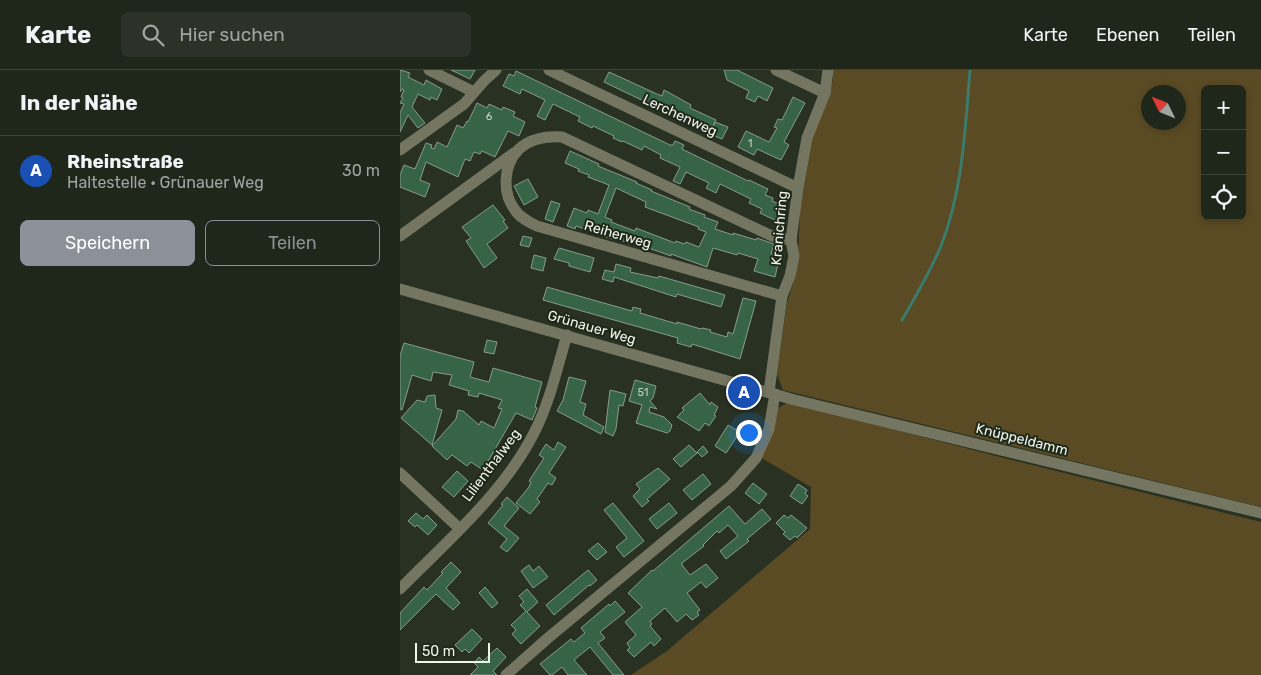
<!DOCTYPE html>
<html lang="de">
<meta charset="utf-8">
<style>
body{margin:0;font-family:Rubik,sans-serif;background:#2c3227;color:#f1f3f6}
.controls{position:absolute;right:15px;top:15px;display:grid;overflow:hidden;border-radius:8px;box-shadow:0 2px 8px #0003}
.controls button{width:45px;height:45px;display:grid;place-items:center;padding:0;border:0;border-bottom:1px solid #3c4339;background:#1f261a;color:#f1f3f6;font:25px sans-serif}
.compass{position:absolute;left:741px;top:15px;width:45px;height:45px;border-radius:50%;background:#1f261a;box-shadow:0 2px 8px #0003;rotate:313deg}
.scale{position:absolute;left:15px;bottom:12px;width:75px;box-sizing:border-box;padding-left:5px;border:2px solid #eff5eb;border-top:0;font-size:14px;line-height:18px;white-space:nowrap;color:#eff5eb;-webkit-text-stroke:4px #1f2819;paint-order:stroke}
.you{position:absolute;left:348px;top:362px;width:18px;height:18px;margin:-12px;border:4px solid #fff;border-radius:50%;background:#1a73e8;box-shadow:0 0 0 8px #1a73e833}
.badge{display:grid;place-items:center;width:32px;height:32px;border-radius:50%;background:#8c9099;color:#fff;font-size:16px;font-weight:700}
.pin{position:absolute;translate:-50% -50%;border:2px solid #fff;box-shadow:0 1px 5px #0006}
.list{margin:0;padding:0;list-style:none}
h2{display:flex;justify-content:space-between;align-items:center;height:65px;margin:0;padding:0 20px;font-size:21px}
h2 small{font-size:16px;font-weight:400;color:#a1a5a2}
.list li{display:grid;grid-template-columns:32px 1fr auto;gap:15px;align-items:center;box-sizing:border-box;height:70px;padding:0 20px;border-top:1px solid #3c4339}
.list b{display:block;font-size:19px;white-space:nowrap}
.list p{margin:0;font-size:16px;white-space:nowrap;color:#a1a5a2}
.list em{font-size:16px;font-style:normal;color:#a1a5a2}
.actions{display:flex;gap:10px;padding:15px 20px}
.actions a{flex:1;padding:11px 0;border:1px solid #8c9099;border-radius:8px;text-align:center;font-size:18px;color:#8c9099}
.actions .main{background:#8c9099;color:#fff}
.icon{flex:none;width:28px;height:28px;fill:none;stroke:currentColor;stroke-width:2;stroke-linecap:round;stroke-linejoin:round}
.map{position:relative;flex:none;width:861px;height:605px;overflow:hidden}
header{display:flex;align-items:center;gap:30px;box-sizing:border-box;height:70px;padding:0 25px;background:#1f261a;border-bottom:1px solid #3c4339}
header strong{font-size:24px}
nav{display:flex;gap:28px;margin-inline-start:auto;font-size:18px}
.search{width:350px;height:45px;background:#2c3227;display:flex;align-items:center;gap:12px;box-sizing:border-box;padding:0 18px;border-radius:8px;color:#a1a5a2;font-size:19px}
main{display:flex}
aside{flex:1;background:#1f261a}
.map>svg:first-child{display:block}
.green{fill:#5a4b24;fill-rule:evenodd}
.lines{fill:none;stroke-linecap:round;stroke-linejoin:round}
.stream{stroke:#3c7a6b;stroke-width:3}
.building{fill:#376447;stroke:#889b8d;fill-rule:evenodd}
.street{stroke:#747661;stroke-width:11}
.labels{text-anchor:middle;stroke-width:4;stroke-linejoin:round;paint-order:stroke}
.number-label{font-size:11px;fill:#c1d1c2}
.street-label{font-size:14px;fill:#eff5eb;stroke:#1f2819}
</style>
<header>
<strong>Karte</strong>
<div class="search"><svg class="icon" aria-label="search" viewBox="0 0 24 24"><circle cx="10" cy="10" r="6"/><path d="M15 15l6 6"/></svg>Hier suchen</div>
<nav><a>Karte</a><a>Ebenen</a><a>Teilen</a></nav>
</header>
<main>
<aside>
<h2>In der Nähe<small></small></h2>
<ul class="list">
<li><span class="badge" style="background:#1a4fb4">A</span><div><b>Rheinstraße</b><p>Haltestelle · Grünauer Weg</p></div><em>30 m</em></li>
</ul>
<div class="actions"><a class="main">Speichern</a><a>Teilen</a></div>
</aside>
<div class="map">
<svg width="861" height="605" viewBox="0 0 861 605">
<rect width="100%" height="100%" fill="#293222"/>
<g class="green">
<path d="M433,0H861V437L383,320L377,304L387,233L395,207L398,185L400,140L412,68L428,27L433,10ZM805,19H842V146H805ZM748,22H778V52H748Z"/>
<path d="M388,332L604,388L861,452V605H231L267,581L410,459L411,417L360,387L378,338Z"/>
</g>
<g class="lines">
<path class="stream" d="M502,250C516,226 530,202 541,176C563,120 565,59 570,0"/>
</g>
<g class="building">
<path d="M0,0L10,3L8,7L24,15L26,10L42,19L37,30L31,27L30,30L18,24L12,37L25,53L18,58L8,45L0,62V43L4,34L0,33L3,28L1,27L4,20L2,19L0,22Z"/>
<path d="M51,0H75L70,9Z"/>
<path d="M324,0H337L373,18L367,31L358,26L355,32L346,28L349,21L327,10Z"/>
<path d="M116,1L270,75H273L275,71L284,75L282,79L288,82L348,111L349,110L368,119L365,125L373,128L372,131L384,136L377,151L360,143L362,139L349,133L351,129L320,114L316,123L306,118L309,113L286,102L280,114L273,111L280,97L260,88L261,85L244,76L242,80L223,71L222,72L213,68L214,66L193,56L192,58L178,51L180,47L153,34L145,50L137,46L145,30L122,19L120,24L103,16L109,4L114,6Z"/>
<path d="M209,2L257,24L262,26L264,20L275,26L291,35L290,38L316,50L312,58L298,52L296,56L204,12Z"/>
<path d="M393,27L405,33L384,72L389,75L381,90L357,79L354,85L338,77L346,61L369,72L377,58L374,57L378,49L382,50Z"/>
<path d="M77,33L87,38L89,34L102,40L103,37L115,42L113,46L125,52L119,66L108,61L95,87L82,81L80,84L74,82L70,91L65,89L58,107L26,92L20,110L30,114L25,127L0,117V105L4,95L15,99L26,73L32,75L31,78L34,79L37,72L47,77L57,55L63,58L67,51L68,52Z"/>
<path d="M315,52L328,57L322,69L310,64Z"/>
<path d="M170,81L199,94L198,96L237,112L236,113L252,120L251,121L290,137L289,139L305,145L304,147L318,152L315,159L333,165V163L356,170L357,168L374,174L371,184L380,186L375,207L354,201L358,189L338,183L337,185L313,178L307,197L271,184V186L232,172L231,174L215,168V170L176,156L175,159L167,156L174,138L187,143L188,140L198,144L209,115L188,107L189,105L178,101L179,99L165,93ZM216,118L246,132L245,137L299,157L298,159L306,162L299,177L286,172L284,174L276,171L275,173L236,158L235,161L211,152L212,150L205,147Z"/>
<path d="M128,109L138,127L124,135L114,116Z"/>
<path d="M151,131L160,134L153,152L145,149Z"/>
<path d="M93,135L105,150L103,151L108,158L87,174L97,188L84,198L66,171L71,168L62,157Z"/>
<path d="M123,166L132,168L129,177L120,175Z"/>
<path d="M159,178L194,188L190,202L169,196V193L154,189Z"/>
<path d="M134,185L146,188L143,201L131,198Z"/>
<path d="M216,194L231,198L230,202L258,208L259,206L325,225L321,237L277,224L276,227L214,207L213,212L202,209L205,200L214,202Z"/>
<path d="M147,217L232,241L233,237L241,239L240,243L277,254V252L301,259L302,258L307,259L311,260L310,262L327,267L328,262L333,264L343,228L356,231L340,289L292,274L291,277L277,273L278,268L143,230Z"/>
<path d="M87,270L97,272L94,284L84,282Z"/>
<path d="M4,273L74,292L70,307L89,312L93,298L142,312L135,337L137,338L132,350L116,343L83,400L71,392L67,396L52,385L47,390L32,376L56,349L58,340L63,341L79,355L81,351L94,358L102,339L98,338L102,330L79,323L78,327L68,325L69,321L49,315L52,305L33,302L31,311L12,305L2,340L0,339V286Z"/>
<path d="M169,307L186,311L180,332L186,334L183,345L204,357L201,364L157,341L163,330Z"/>
<path d="M235,310L256,316L253,328L250,331L257,339L250,337L249,342L264,347L272,355L270,361L267,363L236,353L242,335L229,331Z"/>
<path d="M210,320L226,324L223,336L219,335L216,359L213,366L205,362Z"/>
<path d="M300,323L310,335L311,332L318,337L314,345L316,346L309,356L305,353L299,361L277,347L284,340L282,338Z"/>
<path d="M35,325L36,338L42,340L32,375L1,348L17,330L25,332L27,326Z"/>
<path d="M328,355L340,362L326,383L315,376Z"/>
<path d="M158,372L166,377L149,403L156,408L152,415L148,413L137,429L140,432L130,444L116,433L129,417L131,412L129,411L144,388L139,385L146,374L154,380Z"/>
<path d="M289,375L297,383L281,397L273,389Z"/>
<path d="M303,376L308,382L302,387L297,382Z"/>
<path d="M258,398L270,409L247,429L249,431L242,437L233,426L240,419L236,414Z"/>
<path d="M57,401L68,411L54,427L42,417Z"/>
<path d="M303,404L311,414L292,430L283,420Z"/>
<path d="M353,413L367,424L359,434L345,423Z"/>
<path d="M398,414L407,420L405,424L408,426L402,434L390,426Z"/>
<path d="M107,427L119,438L104,456L119,468L107,482L100,477L107,469L88,453L103,435L101,434Z"/>
<path d="M213,433L244,471L224,487L216,477L227,468L204,440Z"/>
<path d="M269,433L277,443L257,459L249,449Z"/>
<path d="M329,436L345,454L362,439L371,449L347,469L349,471L326,489L320,481L338,466L328,455L319,463L317,461L303,475L304,476L282,493V495L290,505L306,494L318,508L306,518L301,512L287,523L300,540L297,542L299,545L292,550L286,544L277,552L265,538L250,551L252,554L250,556L261,569L254,576L251,572L234,587L227,580L230,578L227,573L236,565L225,552L242,537L228,523L252,500L253,501Z"/>
<path d="M16,443L23,449L27,445L37,455L28,465L17,455L15,457L8,451Z"/>
<path d="M384,445L388,448L391,445L407,458L397,468L395,466L390,470L383,464L385,462L376,453Z"/>
<path d="M198,473L207,482L197,490L188,481Z"/>
<path d="M51,492L61,502L46,518L60,533L53,540L36,524L0,560V543L24,517L27,520L43,503L41,502Z"/>
<path d="M129,495L133,501L139,496L148,507L133,518L121,501Z"/>
<path d="M188,500L197,510L190,516L189,515L154,545L146,535Z"/>
<path d="M85,517L98,533L92,538L79,523Z"/>
<path d="M127,519L138,532L127,542L140,556L121,574L112,564L116,560L111,555L126,541L120,535L124,532L119,526Z"/>
<path d="M215,531L225,542L200,562L205,568L198,573L224,605H213L190,577L174,590L187,605H168L162,597L152,605H150L140,594L171,569L174,572L185,563L181,558L209,534L210,536Z"/>
<path d="M72,559L82,569L69,583L65,579L62,582L55,575Z"/>
<path d="M97,578L106,587L93,601L97,605H70L78,597L74,593L79,587L83,591Z"/>
</g>
<g class="lines">
<g class="street">
<path d="M29,0L74,22"/>
<path d="M149,0L398,118"/>
<path d="M376,0L425,23"/>
<path d="M0,80L64,34L84,11L96,0"/>
<path d="M0,166L114,83"/>
<path d="M0,219L395,330L861,443"/>
<path d="M382,226L137,156C129,152 120,148 115,140C102,123 103,95 119,79C131,68 147,66 162,67L372,166L391,170"/>
<path d="M369,322L382,226L390,206L394,186L391,170L398,118L407,68L425,23L428,0"/>
<path d="M0,403L60,459"/>
<path d="M0,519C47,471 103,424 134,363C150,332 157,298 167,265"/>
<path d="M106,605L148,568L331,416L356,388L369,359L375,324"/>
</g>
</g>
<g class="labels">
<g class="number-label">
<text x="89" y="50">6</text>
<text x="350" y="77">1</text>
<text x="243" y="326">51</text>
</g>
<g class="street-label">
<text transform="translate(280 45) rotate(25)" y="5">Lerchenweg</text>
<text transform="translate(379 158) rotate(-85)" y="5">Kranichring</text>
<text transform="translate(218 164) rotate(16)" y="5">Reiherweg</text>
<text transform="translate(192 257) rotate(16)" y="5">Grünauer Weg</text>
<text transform="translate(622 369) rotate(14)" y="5">Knüppeldamm</text>
<text transform="translate(91 395) rotate(-53)" y="5">Lilienthalweg</text>
</g>
</g>
</svg>
<div class="controls">
<button>+</button>
<button>−</button>
<button><svg class="icon" aria-label="locate" viewBox="0 0 24 24"><circle cx="12" cy="12" r="6"/><path d="M12 2v4M12 18v4M2 12h4M18 12h4"/></svg></button>
</div>
<svg class="compass" viewBox="-18 -18 36 36"><path d="M0-13l5 13h-10z" fill="#e53935"/><path d="M0 13l5-13h-10z" fill="#a1a5a2"/></svg>
<div class="scale">50 m</div>
<div class="you"></div>
<div class="pin badge" style="left:344px;top:322px;background:#1a4fb4">A</div>
</div>
</main>
